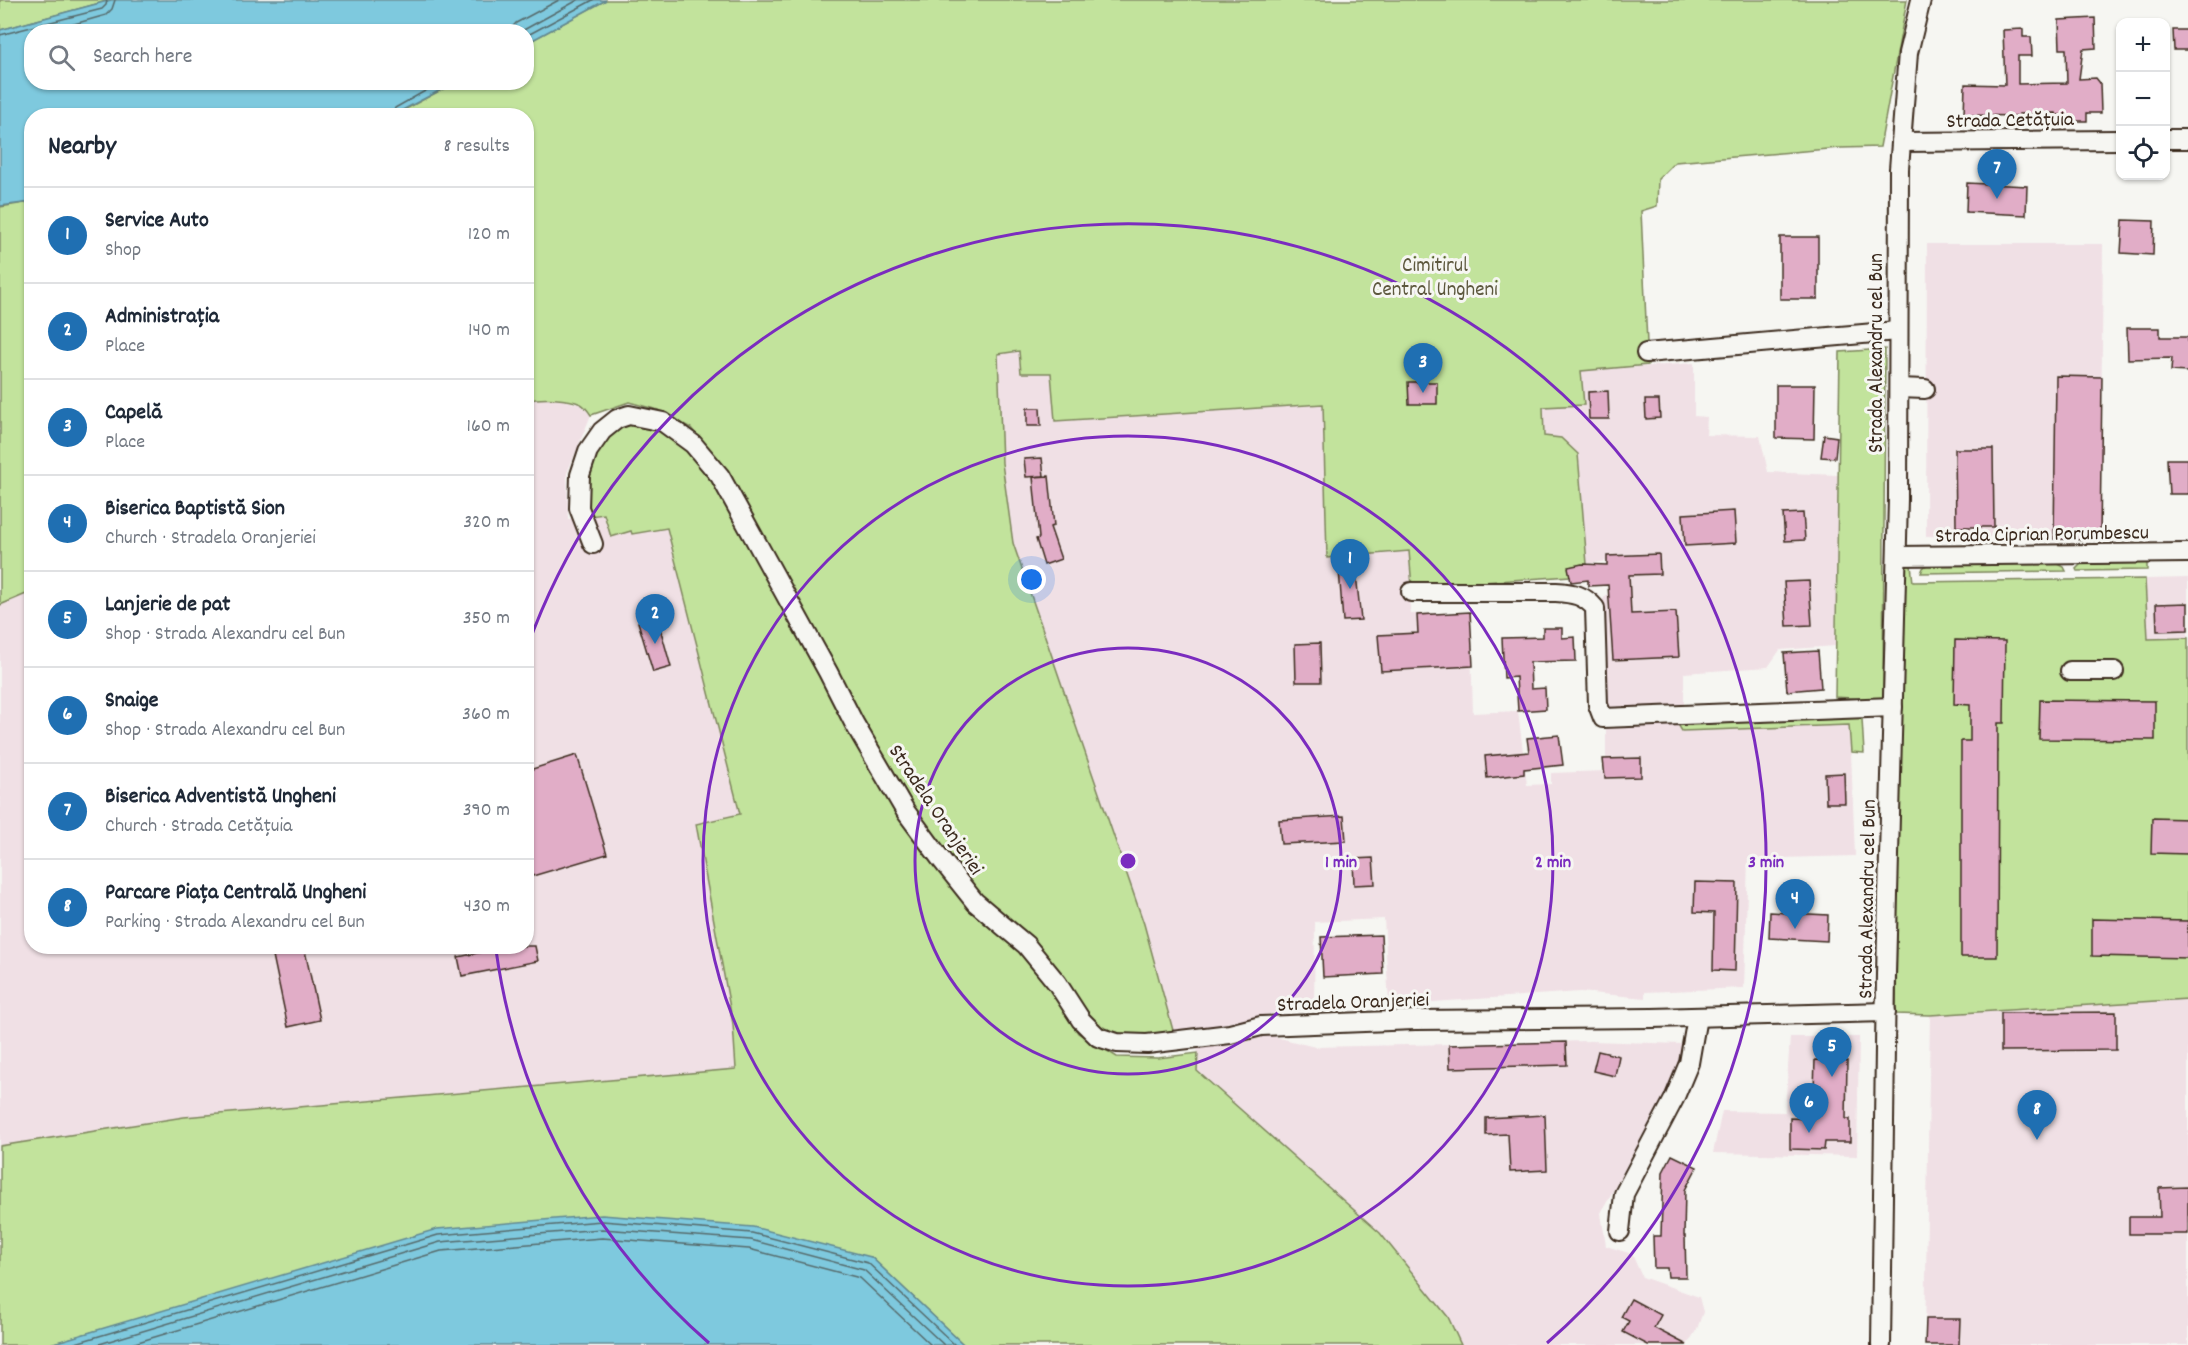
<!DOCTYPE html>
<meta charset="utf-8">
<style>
body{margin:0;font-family:Dekko,sans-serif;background:#f2f2f3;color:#1f2937}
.controls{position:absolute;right:18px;top:18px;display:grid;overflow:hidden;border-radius:12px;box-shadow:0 2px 4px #0004}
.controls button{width:54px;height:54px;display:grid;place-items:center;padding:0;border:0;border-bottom:2px solid #e0e1e3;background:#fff;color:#1f2937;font:30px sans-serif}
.you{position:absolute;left:1032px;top:580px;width:21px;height:21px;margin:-15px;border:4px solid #fff;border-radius:50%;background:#1a73e8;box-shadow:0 0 0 9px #1a73e833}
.badge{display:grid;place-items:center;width:39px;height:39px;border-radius:50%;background:#1f6fb2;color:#fff;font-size:20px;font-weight:700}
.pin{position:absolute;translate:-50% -50px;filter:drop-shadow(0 2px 3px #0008)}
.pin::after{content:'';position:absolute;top:32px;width:21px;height:18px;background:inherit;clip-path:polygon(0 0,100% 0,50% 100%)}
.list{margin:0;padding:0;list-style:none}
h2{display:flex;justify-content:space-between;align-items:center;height:78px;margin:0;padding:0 24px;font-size:26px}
h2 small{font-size:20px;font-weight:400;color:#747a83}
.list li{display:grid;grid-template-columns:39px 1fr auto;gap:18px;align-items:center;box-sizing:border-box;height:96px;padding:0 24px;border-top:2px solid #e0e1e3}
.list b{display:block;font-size:22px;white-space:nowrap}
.list p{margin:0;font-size:20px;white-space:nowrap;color:#747a83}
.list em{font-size:20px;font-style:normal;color:#747a83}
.icon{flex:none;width:33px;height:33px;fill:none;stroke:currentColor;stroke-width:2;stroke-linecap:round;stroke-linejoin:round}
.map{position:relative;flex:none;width:2188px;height:1345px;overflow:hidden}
.search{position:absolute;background:#fff;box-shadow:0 2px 4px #0004;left:24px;top:24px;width:510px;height:66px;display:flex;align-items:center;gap:15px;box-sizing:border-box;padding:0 21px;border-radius:24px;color:#747a83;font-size:22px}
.panel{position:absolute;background:#fff;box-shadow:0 2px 4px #0004;left:24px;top:108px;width:510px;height:846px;border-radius:24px}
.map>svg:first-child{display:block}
.built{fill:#f0e0e5}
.green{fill:#c2e39c;stroke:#7e865d;stroke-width:1.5}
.water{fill:#7ec9de;stroke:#638991;stroke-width:1.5}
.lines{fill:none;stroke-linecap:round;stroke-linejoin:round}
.shore{stroke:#566a6b;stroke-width:1.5}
.building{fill:#e1adc7;stroke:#3b2a1e;stroke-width:1.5}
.minor-casing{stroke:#3b2a1e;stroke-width:22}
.minor{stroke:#f6f6f2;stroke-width:18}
.ring{fill:none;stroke:#7b2cbf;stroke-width:3}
.labels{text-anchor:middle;stroke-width:6;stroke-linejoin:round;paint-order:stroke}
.street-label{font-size:21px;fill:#3b2a1e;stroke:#f6f6f2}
.park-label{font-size:21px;fill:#5d583e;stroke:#f6f6f2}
.centre{fill:#7b2cbf;stroke:#f6f6f2;stroke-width:3}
.ring-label{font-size:18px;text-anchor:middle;font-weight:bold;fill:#7b2cbf;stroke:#f6f6f2;stroke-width:6;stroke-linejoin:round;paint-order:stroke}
</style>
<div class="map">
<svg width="2188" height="1345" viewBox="0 0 2188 1345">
<rect width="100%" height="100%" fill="#f6f6f2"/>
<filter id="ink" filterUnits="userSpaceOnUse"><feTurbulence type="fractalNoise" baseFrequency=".0167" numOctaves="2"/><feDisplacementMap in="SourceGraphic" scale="12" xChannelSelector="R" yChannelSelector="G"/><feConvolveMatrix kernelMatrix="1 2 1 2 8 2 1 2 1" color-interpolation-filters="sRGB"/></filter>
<g filter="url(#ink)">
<g class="built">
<path d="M1927,244H2103L2100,540L1926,536Z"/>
<path d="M1019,351L1021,372L1051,373L1055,421L1323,404L1327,558L1409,551L1412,587L1409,599L1411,614L1470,612L1473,713L1518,711L1527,785L1551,784V773L1606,771V727L1677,723L1682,731L1850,725L1855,856L1748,859L1744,988L1645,992V998L1580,992L1389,1005L1384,919L1315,922L1314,1010H1289L1174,1034L1144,924L1013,543L1002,463L998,353Z"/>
<path d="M1694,363V416L1707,417L1706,435L1760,436L1768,472L1838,475L1835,646L1780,650L1768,667L1684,673V706L1607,710L1603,599L1608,593L1607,561L1587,564L1578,454L1544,436L1543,407L1583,405L1581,371Z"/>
<path d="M536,398L559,399L582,405L591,415L567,473L568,519L604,514L631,531L632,534L667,527L740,815L696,825L733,1024L736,1069L184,1117L0,1146V605L31,592L32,946H526L527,401Z"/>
<path d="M2188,578V638L2148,639L2145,579Z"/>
<path d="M2188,999V1345H1925L1930,1015Z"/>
<path d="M1260,1033L1315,1047L1591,1041L1683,1044L1681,1064L1601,1213L1606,1246L1632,1254L1642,1277L1699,1297L1703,1312L1697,1329L1687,1345H1461L1448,1317L1197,1071L1198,1053L1196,1044L1203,1043L1229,1044Z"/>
<path d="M1790,1037H1859L1857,1156L1713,1153L1722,1111L1785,1112Z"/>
</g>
<g class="green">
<path d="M0,0H111L0,30Z"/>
<path d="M606,0H1907L1880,147L1840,148L1675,162L1658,179L1657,206L1641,211L1648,365L1581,371L1584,405L1543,407L1544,436L1561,438L1578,454L1587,564L1569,567L1570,576L1412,587L1409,551L1327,558L1323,404L1055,421L1051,373H1021L1019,351L998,354L1002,463L1013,543L1144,924L1174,1034H1122L1097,1025L1056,968L1021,929L974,889L916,810L825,653L722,466L691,428L658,410L629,402L591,415C589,412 585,406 581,404C568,398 540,397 527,401L526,116H393L454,83L526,82L527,43Z"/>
<path d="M31,202V592L0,605V207Z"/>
<path d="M1885,349L1883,700L1835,697L1840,352Z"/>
<path d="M627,421L652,426L686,444L709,470L932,861L979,917L1030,958L1078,1033L1117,1057L1158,1058L1198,1053L1197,1071L1380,1233L1448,1317L1461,1345H964L871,1257L169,1310L47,1345H0V1146L184,1117L736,1069L733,1024L696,824L740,814L667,528L632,534L631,531L611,537L604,514L590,516L584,486L600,440Z"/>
<path d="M2056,563L2064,567L2066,571L1921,573L1923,568L1927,565Z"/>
<path d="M2147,563V570L2077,571L2076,569L2081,564Z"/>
<path d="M1901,565H1911L1913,582L2145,579L2148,639L2188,638V999L1930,1015L1896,1014Z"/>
<path d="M1854,715L1862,719L1864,753L1851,752L1849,725L1682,731L1677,723Z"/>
</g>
<g class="water">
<path d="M111,0H606L527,43L526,32H32V82L454,83L393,115L32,116L31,202L0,206V30Z"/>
<path d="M602,1215L753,1227L871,1257L964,1345H47L437,1229Z"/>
</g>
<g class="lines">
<g class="shore">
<path d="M46,32L106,15L112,9L115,0"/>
<path d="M508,32L516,23L559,0"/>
<path d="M520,32L578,0"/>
<path d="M0,35L102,9L106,5L107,0"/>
<path d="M526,36L593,0"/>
<path d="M392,116L395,108L441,82"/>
<path d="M69,1345L438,1235L602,1221L752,1233L868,1263L955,1345"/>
<path d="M96,1345L440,1242L602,1229L751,1240L864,1270L944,1345"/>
<path d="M128,1345L441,1251L602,1238L749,1249L860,1278L931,1345"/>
</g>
</g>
<g class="building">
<path d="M2095,18L2096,48L2083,49L2079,79L2096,78L2100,83L2101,113H2087V121H2070L2067,115H2056V113L2019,114V116L1964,115L1965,84L2005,85L2003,30L2023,29V37H2031L2032,56H2018V84L2067,83L2066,49H2060L2059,20Z"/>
<path d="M2173,30H2188V50H2174Z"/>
<path d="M1967,183L2027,186L2026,215L1966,212Z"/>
<path d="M2123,220L2154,221L2153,255L2121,253Z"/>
<rect x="1780" y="237" width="38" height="62"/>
<path d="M2127,328H2160V337H2188V372L2171,371L2172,358L2128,359Z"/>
<path d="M2056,376L2102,377L2100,540L2054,539Z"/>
<path d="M1408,382H1437V404H1409Z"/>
<path d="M1776,385H1815L1814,439L1776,438Z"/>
<path d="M1608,391L1609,419H1589L1588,392Z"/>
<path d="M1645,400H1659L1660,418L1646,419Z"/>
<path d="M1027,408H1040L1041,426H1027Z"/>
<path d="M1824,435L1837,437L1835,458L1821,457Z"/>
<path d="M1955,449H1993L1994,527H1956Z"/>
<path d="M1042,458L1044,476L1026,477L1024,459Z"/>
<path d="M2167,459H2188V494H2169Z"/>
<path d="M1049,476L1054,526L1050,527L1061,559L1044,565L1036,539L1039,538L1033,477Z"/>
<path d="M1734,511L1736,543L1685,546L1683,514Z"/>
<path d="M1803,513L1805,540L1785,541L1783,514Z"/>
<path d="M1659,554L1660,574L1629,575L1631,614L1676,612L1679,657L1613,660L1608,585L1588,586V580L1571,582L1568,567L1582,564L1607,565V556Z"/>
<path d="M1354,556L1361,620L1343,621L1338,557Z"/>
<path d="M1809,581L1812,625L1787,626L1784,582Z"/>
<path d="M2188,603V630L2157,631L2156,604Z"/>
<path d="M1470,612L1473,666L1381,671L1378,635L1418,633L1417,615Z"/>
<path d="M657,617L671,667L653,672L638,622Z"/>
<path d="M1543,628H1562V638L1575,637L1576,661L1530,662L1531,689L1545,688L1546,709L1518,711L1516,677L1504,678L1502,638L1543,637Z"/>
<path d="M1955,640L2005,641L2004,723H1998L1997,957H1961V741H1970V705L1954,704Z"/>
<path d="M1320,643L1321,682H1296L1295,644Z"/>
<path d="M1818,651L1821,688L1787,691L1784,653Z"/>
<path d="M2040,700L2155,701V740L2039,739Z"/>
<path d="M1559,735L1563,765L1524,769V774L1487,778L1485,756L1529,752L1527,738Z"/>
<path d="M577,755L607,854L526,878V771Z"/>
<path d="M1641,758V777L1605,778L1603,759Z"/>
<path d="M1844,773L1845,803H1826L1825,774Z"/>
<path d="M1344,816L1346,841L1281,844L1279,820Z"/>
<path d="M2152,818L2188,819V854L2151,853Z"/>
<path d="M1373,858L1375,884L1354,885L1353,859Z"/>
<path d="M1695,882L1737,883L1735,971L1713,970L1714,913L1694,912Z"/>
<path d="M1770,912L1828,915L1827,941L1769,938Z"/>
<path d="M2092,919L2188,921V958L2092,956Z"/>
<path d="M1381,935L1383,974L1323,977L1321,937Z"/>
<path d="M271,946H304L320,1020L288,1027Z"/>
<path d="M511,946H535L538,961L462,976L458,957Z"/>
<path d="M2116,1012V1050L2001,1051V1013Z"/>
<path d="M1566,1042L1567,1065L1450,1068L1449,1045Z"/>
<path d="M1598,1051L1619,1056L1615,1076L1593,1071Z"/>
<path d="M1815,1060L1847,1061L1846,1119H1850V1142H1825L1824,1150L1790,1149V1118L1813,1119Z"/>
<path d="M1545,1115L1547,1170L1510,1172L1508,1134L1486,1135V1118Z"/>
<path d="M1672,1155L1697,1167L1685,1190L1684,1236H1685L1686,1277H1668L1667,1268H1654L1653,1236H1661L1663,1172Z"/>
<path d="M2188,1187V1234H2129V1217H2160L2159,1188Z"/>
<path d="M1631,1299L1661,1315L1654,1328L1687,1345H1648L1623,1332L1629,1321L1621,1317Z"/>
<path d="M1926,1319H1960L1959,1345H1925Z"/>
</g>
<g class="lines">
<g class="minor-casing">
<g id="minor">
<path d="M2166,139H2188"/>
<path d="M1901,142L2120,140"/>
<path d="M1646,353L1897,331"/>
<path d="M1899,388L1925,389"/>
<path d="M593,544L579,508L580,475L588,451L602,431L617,419L629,415L663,422L693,444L720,476L828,672L854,723L906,812L940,858L975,902L1026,945L1057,983L1081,1020L1098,1037L1117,1043L1147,1044L1230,1034L1261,1026L1415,1020L1652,1018L1886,1012"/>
<path d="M1897,556L2188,553"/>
<path d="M1411,592H1556C1573,593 1584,595 1595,608L1598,705L1603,718L1893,707"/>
<path d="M2070,671H2114"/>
<path d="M1620,1231L1624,1194L1674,1099L1689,1063L1697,1017"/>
<path d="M1881,1345L1886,974L1898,499L1899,169L1908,53L1921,0"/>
</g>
</g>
<use href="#minor" class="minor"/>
</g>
</g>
<g class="ring">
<circle cx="1128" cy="861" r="213"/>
<circle cx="1128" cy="861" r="425"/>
<path d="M709 1343A638 638 0 0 1 496 950M527 648A638 638 0 1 1 1547 1343"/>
</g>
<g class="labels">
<g class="street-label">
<text transform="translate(2010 119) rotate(-1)" y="7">Strada Cetățuia</text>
<text transform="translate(1875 353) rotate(-90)" y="7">Strada Alexandru cel Bun</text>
<text transform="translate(2042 533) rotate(-1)" y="7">Strada Ciprian Porumbescu</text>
<text transform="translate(937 809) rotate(56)" y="7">Stradela Oranjeriei</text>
<text transform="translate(1866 899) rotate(-89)" y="7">Strada Alexandru cel Bun</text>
<text transform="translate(1353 1001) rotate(-2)" y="7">Stradela Oranjeriei</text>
</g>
<g class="park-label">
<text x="1435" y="271">Cimitirul<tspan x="1435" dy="24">Central Ungheni</tspan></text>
</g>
</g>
<circle cx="1128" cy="861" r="9" class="centre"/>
<g class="ring-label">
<text x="1341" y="867">1 min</text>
<text x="1553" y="867">2 min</text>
<text x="1766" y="867">3 min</text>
</g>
</svg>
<div class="controls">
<button>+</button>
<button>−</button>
<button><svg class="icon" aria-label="locate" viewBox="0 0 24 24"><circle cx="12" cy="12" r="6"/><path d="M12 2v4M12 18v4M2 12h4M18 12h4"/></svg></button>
</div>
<div class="you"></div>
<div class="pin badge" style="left:1350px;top:589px">1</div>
<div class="pin badge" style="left:655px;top:644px">2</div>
<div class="pin badge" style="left:1423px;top:393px">3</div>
<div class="pin badge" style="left:1795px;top:929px">4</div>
<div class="pin badge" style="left:1832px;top:1077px">5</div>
<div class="pin badge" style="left:1809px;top:1133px">6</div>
<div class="pin badge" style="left:1997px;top:199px">7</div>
<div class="pin badge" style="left:2037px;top:1140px">8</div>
<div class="search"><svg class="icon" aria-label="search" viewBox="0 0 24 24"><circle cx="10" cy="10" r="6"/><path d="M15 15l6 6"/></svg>Search here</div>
<section class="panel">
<h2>Nearby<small>8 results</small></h2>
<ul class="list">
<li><span class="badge">1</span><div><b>Service Auto</b><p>Shop</p></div><em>120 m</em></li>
<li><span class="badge">2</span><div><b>Administrația</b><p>Place</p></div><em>140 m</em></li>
<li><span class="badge">3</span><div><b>Capelă</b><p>Place</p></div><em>160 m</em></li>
<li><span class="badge">4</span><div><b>Biserica Baptistă Sion</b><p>Church · Stradela Oranjeriei</p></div><em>320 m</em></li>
<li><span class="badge">5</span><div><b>Lanjerie de pat</b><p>Shop · Strada Alexandru cel Bun</p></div><em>350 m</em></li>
<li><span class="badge">6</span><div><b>Snaige</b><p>Shop · Strada Alexandru cel Bun</p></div><em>360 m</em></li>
<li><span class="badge">7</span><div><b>Biserica Adventistă Ungheni</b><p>Church · Strada Cetățuia</p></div><em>390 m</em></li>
<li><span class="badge">8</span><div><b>Parcare Piața Centrală Ungheni</b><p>Parking · Strada Alexandru cel Bun</p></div><em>430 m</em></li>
</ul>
</section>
</div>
